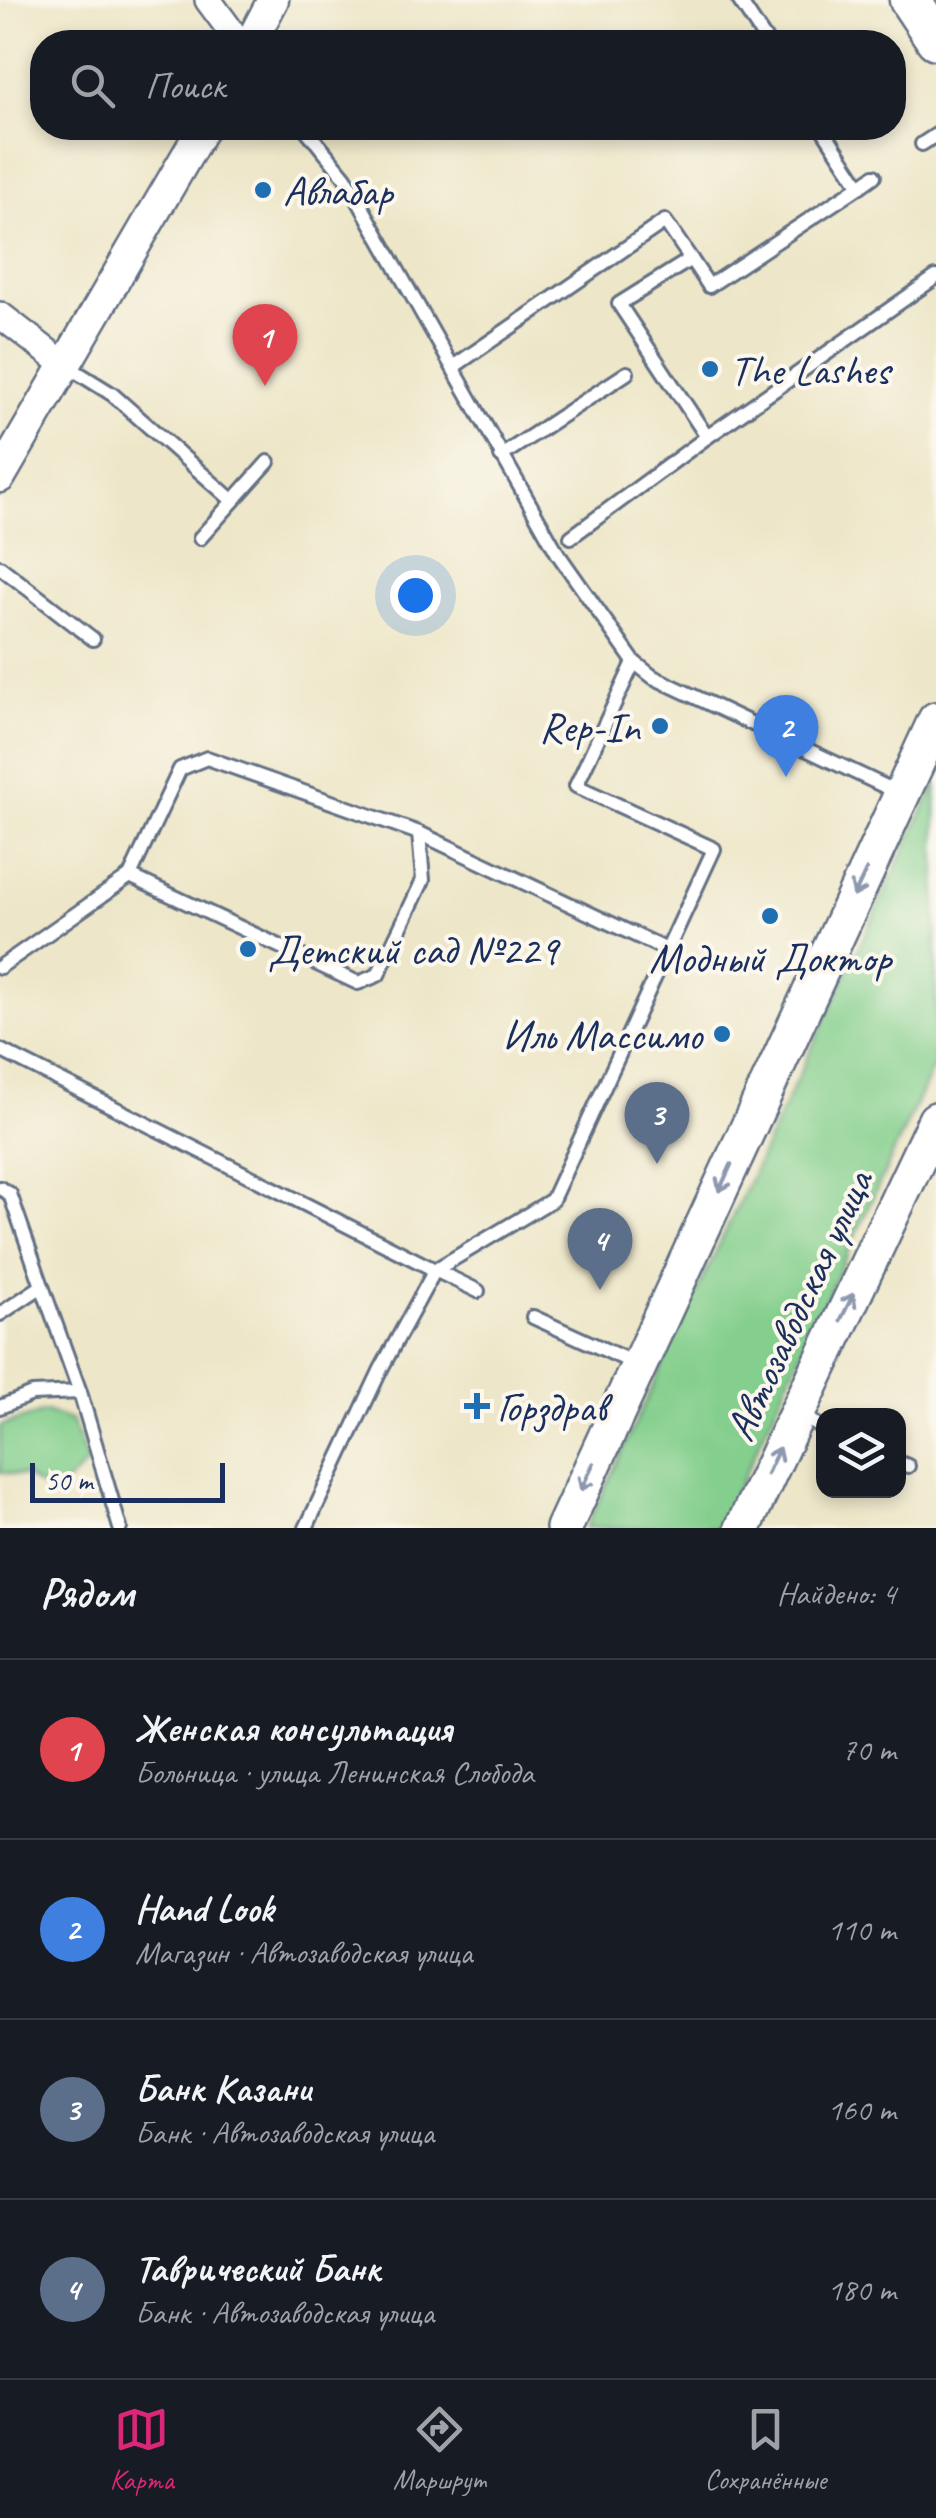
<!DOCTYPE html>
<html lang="ru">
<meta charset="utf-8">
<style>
body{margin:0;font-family:Caveat,sans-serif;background:#20242c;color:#f1f3f6}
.controls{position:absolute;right:30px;bottom:30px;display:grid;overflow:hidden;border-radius:20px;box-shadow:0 5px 15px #0003}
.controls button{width:90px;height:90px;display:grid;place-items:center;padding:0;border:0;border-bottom:2px solid #363941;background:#171b24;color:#f1f3f6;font:50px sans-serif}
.scale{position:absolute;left:30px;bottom:25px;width:195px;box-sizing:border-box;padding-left:10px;border:5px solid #1b2f5e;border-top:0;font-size:28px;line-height:35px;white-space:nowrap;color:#1b2f5e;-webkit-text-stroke:8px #fbf7ec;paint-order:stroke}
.you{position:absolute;left:415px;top:595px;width:35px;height:35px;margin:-25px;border:8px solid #fff;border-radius:50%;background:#1a73e8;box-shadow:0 0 0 15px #1a73e833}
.badge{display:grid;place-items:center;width:65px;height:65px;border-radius:50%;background:#db2777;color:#fff;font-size:32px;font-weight:700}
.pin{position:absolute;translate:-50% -82px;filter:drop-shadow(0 2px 5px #0008)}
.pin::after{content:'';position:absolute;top:52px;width:35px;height:30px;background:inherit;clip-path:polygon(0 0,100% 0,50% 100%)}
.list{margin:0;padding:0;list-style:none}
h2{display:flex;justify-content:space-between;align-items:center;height:130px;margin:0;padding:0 40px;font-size:42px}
h2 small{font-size:32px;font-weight:400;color:#9ea1a6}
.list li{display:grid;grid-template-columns:65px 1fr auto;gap:30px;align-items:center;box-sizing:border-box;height:180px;padding:0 40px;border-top:2px solid #363941}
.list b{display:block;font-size:38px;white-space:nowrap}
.list p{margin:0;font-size:32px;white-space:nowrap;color:#9ea1a6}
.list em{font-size:32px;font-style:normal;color:#9ea1a6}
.icon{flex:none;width:55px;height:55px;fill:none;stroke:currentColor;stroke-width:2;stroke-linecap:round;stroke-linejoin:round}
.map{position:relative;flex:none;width:936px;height:1528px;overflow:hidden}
.search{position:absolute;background:#171b24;box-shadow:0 5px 15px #0003;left:30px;right:30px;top:30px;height:110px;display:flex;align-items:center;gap:25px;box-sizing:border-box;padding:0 35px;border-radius:40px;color:#9ea1a6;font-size:38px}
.sheet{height:850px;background:#171b24}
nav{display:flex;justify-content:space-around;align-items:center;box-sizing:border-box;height:140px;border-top:2px solid #363941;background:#171b24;font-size:28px;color:#9ea1a6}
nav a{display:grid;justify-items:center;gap:5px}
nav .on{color:#db2777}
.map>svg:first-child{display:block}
.green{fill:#84cf8d;stroke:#507f76;stroke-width:2.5}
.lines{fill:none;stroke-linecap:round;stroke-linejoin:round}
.service-casing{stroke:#646f83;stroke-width:18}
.minor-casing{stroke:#646f83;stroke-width:30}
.tertiary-casing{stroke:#646f83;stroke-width:35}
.secondary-casing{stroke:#646f83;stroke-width:40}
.primary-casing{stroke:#646f83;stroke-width:45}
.service{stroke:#fff;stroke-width:12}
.minor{stroke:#fff;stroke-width:25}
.tertiary{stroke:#fff;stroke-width:30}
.secondary{stroke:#fff;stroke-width:35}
.primary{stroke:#fff;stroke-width:40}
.oneway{stroke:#8d97ae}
.poi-dot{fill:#1f6fb2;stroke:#fbf7ec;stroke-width:4}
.labels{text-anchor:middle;stroke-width:8;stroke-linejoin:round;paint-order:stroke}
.poi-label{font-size:42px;fill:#1b2f5e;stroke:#fbf7ec;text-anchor:start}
.street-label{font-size:42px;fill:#1b2f5e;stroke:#fbf7ec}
</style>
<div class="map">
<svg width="936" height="1528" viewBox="0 0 936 1528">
<rect width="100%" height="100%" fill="#fbf7ec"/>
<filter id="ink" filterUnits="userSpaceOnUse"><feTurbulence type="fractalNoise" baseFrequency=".01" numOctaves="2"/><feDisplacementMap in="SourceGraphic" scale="20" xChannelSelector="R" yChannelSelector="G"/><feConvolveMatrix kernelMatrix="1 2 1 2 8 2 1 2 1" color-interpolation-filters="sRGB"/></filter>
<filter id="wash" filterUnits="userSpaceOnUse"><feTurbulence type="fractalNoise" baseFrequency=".0048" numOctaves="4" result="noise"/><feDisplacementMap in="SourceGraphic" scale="40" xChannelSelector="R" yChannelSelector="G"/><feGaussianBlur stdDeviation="2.25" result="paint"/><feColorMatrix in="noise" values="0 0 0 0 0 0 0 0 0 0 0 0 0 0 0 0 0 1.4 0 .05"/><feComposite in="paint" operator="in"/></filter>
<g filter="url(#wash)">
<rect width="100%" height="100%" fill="#ede6c8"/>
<g class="green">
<path d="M936,783V1061L720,1528H586Z"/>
<path d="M45,1412L71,1420L88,1463L53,1495L25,1476L0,1472V1426Z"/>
</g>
</g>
<g filter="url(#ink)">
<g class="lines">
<g class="service-casing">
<g id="service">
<path d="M739,0L767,42"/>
<path d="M305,128L345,177L558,554L634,662L653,677L901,794"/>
<path d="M822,128L860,186L709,286L691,259L619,304L707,437L936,277"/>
<path d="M922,144L936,135"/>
<path d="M860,186L874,176"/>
<path d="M67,366L112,394L233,501L268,462"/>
<path d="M453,367L665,221L691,259"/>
<path d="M501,456L627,373"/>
<path d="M571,537L707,437"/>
<path d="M200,538L233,501"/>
<path d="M0,567L93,639"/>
<path d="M419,833L667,950"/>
<path d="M0,967L130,876L358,983L378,975L423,880L419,833L207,758L180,769L130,876"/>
<path d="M0,1050L435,1270L552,1200L714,849L576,786L634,662"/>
<path d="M0,1188L10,1194L42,1286L0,1314"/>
<path d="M42,1286L80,1392"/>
<path d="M533,1317L636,1364"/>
<path d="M0,1407L32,1394L80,1392L120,1528"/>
<path d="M797,1415L824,1428"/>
<path d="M898,1462L908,1466"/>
<path d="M306,1528L381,1369L435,1270L478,1291"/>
</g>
</g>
<g class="minor-casing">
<g id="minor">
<path d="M208,0L239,42"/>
<path d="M0,315L65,365"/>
</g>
</g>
<g class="tertiary-casing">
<g id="tertiary">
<path d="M251,42L273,0"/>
<path d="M0,477L203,128"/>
</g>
</g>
<g class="secondary-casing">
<g id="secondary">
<path d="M564,1528L936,720"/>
<path d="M743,1528L936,1120"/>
</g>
</g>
<g class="primary-casing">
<path id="primary" d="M910,0L936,39"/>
</g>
<use href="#service" class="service"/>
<use href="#minor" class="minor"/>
<use href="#tertiary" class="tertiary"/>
<use href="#secondary" class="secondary"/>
<use href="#primary" class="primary"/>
</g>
<defs><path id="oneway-shaft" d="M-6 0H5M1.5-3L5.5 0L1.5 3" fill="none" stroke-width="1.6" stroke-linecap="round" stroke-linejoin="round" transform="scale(2.5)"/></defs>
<g class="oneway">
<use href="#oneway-shaft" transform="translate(860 883) rotate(115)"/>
<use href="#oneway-shaft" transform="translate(725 1178) rotate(115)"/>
<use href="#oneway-shaft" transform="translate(847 1307) rotate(-64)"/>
<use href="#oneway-shaft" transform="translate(773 1461) rotate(-65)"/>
<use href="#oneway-shaft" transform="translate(587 1477) rotate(115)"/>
</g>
</g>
<g class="poi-dot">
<circle cx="263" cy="190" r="10"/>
<circle cx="710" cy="369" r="10"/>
<circle cx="660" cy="726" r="10"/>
<circle cx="770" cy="916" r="10"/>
<circle cx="248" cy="949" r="10"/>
<circle cx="722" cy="1034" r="10"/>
<path d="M472 1391h10v10h10v10h-10v10h-10v-10h-10v-10h10z"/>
</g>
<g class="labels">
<g class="poi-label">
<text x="283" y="205">Авлабар</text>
<text x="730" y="384">The Lashes</text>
<text x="640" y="741" text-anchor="end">Rep-In</text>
<text x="268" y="964">Детский сад №229</text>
<text x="770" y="972" text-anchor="middle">Модный Доктор</text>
<text x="702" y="1049" text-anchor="end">Иль Массимо</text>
<text x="497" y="1421">Горздрав</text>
</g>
<g class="street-label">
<text transform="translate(798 1305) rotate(-65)" y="15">Автозаводская улица</text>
</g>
</g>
</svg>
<div class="controls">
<button><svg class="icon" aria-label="layers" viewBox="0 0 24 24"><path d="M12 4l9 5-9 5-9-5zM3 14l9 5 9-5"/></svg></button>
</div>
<div class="scale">50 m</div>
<div class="you"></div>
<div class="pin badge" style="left:265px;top:386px;background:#e0444e">1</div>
<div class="pin badge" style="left:786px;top:777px;background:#3f7fe0">2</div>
<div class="pin badge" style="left:657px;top:1164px;background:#5c6f8a">3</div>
<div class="pin badge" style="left:600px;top:1290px;background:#5c6f8a">4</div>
<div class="search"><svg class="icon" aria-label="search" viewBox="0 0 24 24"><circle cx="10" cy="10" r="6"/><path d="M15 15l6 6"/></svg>Поиск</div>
</div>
<section class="sheet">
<h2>Рядом<small>Найдено: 4</small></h2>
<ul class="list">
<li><span class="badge" style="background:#e0444e">1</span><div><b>Женская консультация</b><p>Больница · улица Ленинская Слобода</p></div><em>70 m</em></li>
<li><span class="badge" style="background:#3f7fe0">2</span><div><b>Hand Look</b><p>Магазин · Автозаводская улица</p></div><em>110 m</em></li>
<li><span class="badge" style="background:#5c6f8a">3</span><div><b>Банк Казани</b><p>Банк · Автозаводская улица</p></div><em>160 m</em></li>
<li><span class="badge" style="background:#5c6f8a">4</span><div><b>Таврический Банк</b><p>Банк · Автозаводская улица</p></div><em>180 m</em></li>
</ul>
</section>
<nav>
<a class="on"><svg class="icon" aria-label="map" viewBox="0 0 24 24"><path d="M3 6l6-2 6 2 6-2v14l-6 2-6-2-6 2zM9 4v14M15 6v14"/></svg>Карта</a>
<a><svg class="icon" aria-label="directions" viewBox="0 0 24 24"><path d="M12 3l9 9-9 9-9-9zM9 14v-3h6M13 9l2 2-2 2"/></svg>Маршрут</a>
<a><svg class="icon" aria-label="saved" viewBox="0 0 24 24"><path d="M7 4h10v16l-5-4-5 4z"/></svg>Сохранённые</a>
</nav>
